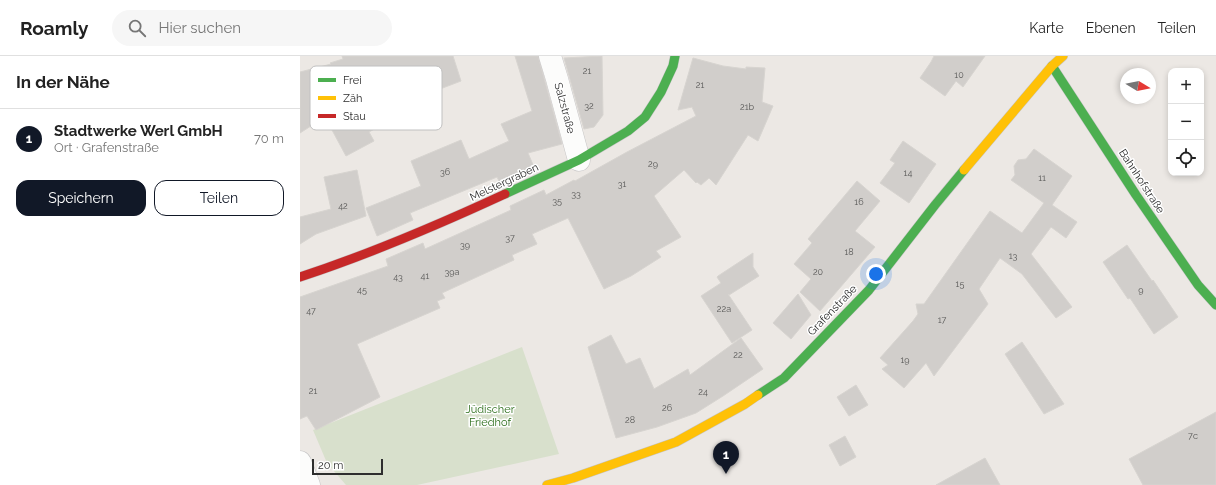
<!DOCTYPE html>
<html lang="de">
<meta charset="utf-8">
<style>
body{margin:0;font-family:Raleway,sans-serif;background:#f6f6f6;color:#222}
.controls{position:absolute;right:12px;top:12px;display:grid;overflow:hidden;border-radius:8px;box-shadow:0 2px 6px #0003}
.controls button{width:36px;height:36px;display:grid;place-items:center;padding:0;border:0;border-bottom:1px solid #e0e0e0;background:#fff;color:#222;font:20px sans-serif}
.compass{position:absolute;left:820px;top:12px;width:36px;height:36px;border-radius:50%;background:#fff;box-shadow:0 2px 6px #0003;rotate:100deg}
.scale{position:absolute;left:12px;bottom:10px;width:71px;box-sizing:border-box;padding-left:4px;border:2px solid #2e2e2e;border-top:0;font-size:11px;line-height:14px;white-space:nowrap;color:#2e2e2e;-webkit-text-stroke:3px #fff;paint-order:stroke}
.you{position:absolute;left:576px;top:218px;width:14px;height:14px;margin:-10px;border:3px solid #fff;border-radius:50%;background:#1a73e8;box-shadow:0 0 0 6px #1a73e833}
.badge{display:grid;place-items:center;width:26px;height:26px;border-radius:50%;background:#111827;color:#fff;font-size:13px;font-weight:700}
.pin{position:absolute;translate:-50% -33px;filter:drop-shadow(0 1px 2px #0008)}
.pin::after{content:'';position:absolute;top:21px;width:14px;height:12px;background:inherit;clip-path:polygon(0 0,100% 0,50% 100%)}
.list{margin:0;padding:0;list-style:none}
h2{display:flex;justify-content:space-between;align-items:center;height:52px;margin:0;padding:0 16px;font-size:17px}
h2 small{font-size:13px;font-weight:400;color:#767676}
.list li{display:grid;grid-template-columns:26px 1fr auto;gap:12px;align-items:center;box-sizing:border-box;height:60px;padding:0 16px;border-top:1px solid #e0e0e0}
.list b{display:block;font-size:15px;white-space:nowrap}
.list p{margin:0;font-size:13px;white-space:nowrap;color:#767676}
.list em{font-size:13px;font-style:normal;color:#767676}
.actions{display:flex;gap:8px;padding:12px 16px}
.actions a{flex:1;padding:9px 0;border:1px solid #111827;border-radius:12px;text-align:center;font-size:14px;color:#111827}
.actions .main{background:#111827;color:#fff}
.icon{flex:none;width:22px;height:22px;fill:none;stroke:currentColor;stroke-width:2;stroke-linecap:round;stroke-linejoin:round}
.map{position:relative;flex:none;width:916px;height:429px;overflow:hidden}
header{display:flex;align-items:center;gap:24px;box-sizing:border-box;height:56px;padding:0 20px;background:#fff;border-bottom:1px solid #e0e0e0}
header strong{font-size:19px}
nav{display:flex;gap:22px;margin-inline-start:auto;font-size:14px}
.search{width:280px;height:36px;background:#f6f6f6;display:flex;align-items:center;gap:10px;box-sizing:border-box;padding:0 14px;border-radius:22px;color:#767676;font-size:15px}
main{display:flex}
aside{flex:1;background:#fff}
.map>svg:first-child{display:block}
.cemetery{fill:#d8e0cc}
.building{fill:#d1cecb;stroke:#d7d4d0}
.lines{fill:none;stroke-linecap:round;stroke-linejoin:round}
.street-casing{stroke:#c5c4c5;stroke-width:23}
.fast-casing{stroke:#c5c4c5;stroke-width:10}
.slow-casing{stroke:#c5c4c5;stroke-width:10}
.jam-casing{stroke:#c5c4c5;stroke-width:10}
.street{stroke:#fcfcfb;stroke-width:22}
.fast{stroke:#4caf50;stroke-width:9}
.slow{stroke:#ffc107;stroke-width:9}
.jam{stroke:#c62828;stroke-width:9}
.labels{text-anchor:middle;stroke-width:3;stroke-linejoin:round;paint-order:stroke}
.number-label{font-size:9px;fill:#585857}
.street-label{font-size:11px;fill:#2e2e2e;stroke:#fff}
.park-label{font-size:11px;fill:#2c6e1b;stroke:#fff}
.key{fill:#fff;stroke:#c0c0c0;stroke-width:1}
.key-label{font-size:11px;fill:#2e2e2e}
</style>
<header>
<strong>Roamly</strong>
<div class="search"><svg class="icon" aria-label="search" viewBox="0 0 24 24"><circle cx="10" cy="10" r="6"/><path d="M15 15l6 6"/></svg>Hier suchen</div>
<nav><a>Karte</a><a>Ebenen</a><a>Teilen</a></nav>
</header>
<main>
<aside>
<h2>In der Nähe<small></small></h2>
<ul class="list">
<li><span class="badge">1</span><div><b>Stadtwerke Werl GmbH</b><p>Ort · Grafenstraße</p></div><em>70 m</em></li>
</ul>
<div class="actions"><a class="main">Speichern</a><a>Teilen</a></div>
</aside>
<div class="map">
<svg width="916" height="429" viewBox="0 0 916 429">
<rect width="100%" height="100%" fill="#ece8e4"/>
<path class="cemetery" d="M222,291L259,398L117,429H46L27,407L13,374Z"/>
<g class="building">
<path d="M42,0H153L161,25L90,52L94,62L69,76L74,85L46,100L25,61L0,77V16L31,8L30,7L43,3Z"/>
<path d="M215,0H238L262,88L228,97L234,111L200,127L197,121L110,157L113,164L77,180L66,152L121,130L111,105L161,84L169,103L209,85L201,68L232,55Z"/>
<path d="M302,0L303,59L294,71L284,73L264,2Z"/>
<path d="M634,0H685L663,31L656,25L645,40L620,22L631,6Z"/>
<path d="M393,2L423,10L446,13V11L465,12L462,46L473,50L458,85L448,79L416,129L409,122L401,129L397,126L396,127L384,114L354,140L381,181L356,195L361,201L331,220L304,233L268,162L232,178L237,188L212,199L214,204L142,237L145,242L137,245L140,252L57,288L80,341L16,374L7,360L0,363V241L88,210L86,203L123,187L125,193L211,154L210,150L244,134L246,139L274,124L275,125L327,96L396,60L392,51L378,54Z"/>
<path d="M603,85L636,108L609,147L580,127L595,107L590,104Z"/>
<path d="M734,93L772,120L752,149L777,166L766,182L751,171L731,198L772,251L756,262L722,218L700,202L679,233L688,248L634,320L626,307L604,332L582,313L588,309L580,302L613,265L618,258L616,248H624L690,155L722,177L744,147L711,124L715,119L714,110L718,104L726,103Z"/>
<path d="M57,114L66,160L16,178L0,188V161L31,153L24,121Z"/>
<path d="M557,125L580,145L555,175L575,191L520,255L500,236L511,223L494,208L512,187L508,183Z"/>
<path d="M827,189L852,225L853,224L878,261L854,278L830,242L828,243L803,206Z"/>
<path d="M453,197V211L459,220L429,239L428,238L452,274L432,287L401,240L421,227L417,221L418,220Z"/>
<path d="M498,238L511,259L491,283L473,267Z"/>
<path d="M311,279L326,308L340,302L354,333L388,313L390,319L441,282L463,313L423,340L396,357L357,371L316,382L288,291Z"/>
<path d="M722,286L764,348L744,358L705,298Z"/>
<path d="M556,329L568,349L549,360L537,341Z"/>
<path d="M916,356V429H843L829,403Z"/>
<path d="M545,380L556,401L540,410L529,389Z"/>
<path d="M685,402L700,429H636Z"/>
</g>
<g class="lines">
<g class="street-casing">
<g id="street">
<path d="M250,0L257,23L279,104"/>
<path d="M0,406L9,429"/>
</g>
</g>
<g class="fast-casing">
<g id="fast">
<path d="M752,10L836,139L898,229L916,249"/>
<path d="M205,138L279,104L328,75L345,61L361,36L373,10L375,0"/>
<path d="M458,339L484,322L569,234L635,149L664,114"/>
</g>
</g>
<g class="slow-casing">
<g id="slow">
<path d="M664,114L752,10L763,0"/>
<path d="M247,429L273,422L376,386L445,348L458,339"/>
</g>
</g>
<g class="jam-casing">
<path id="jam" d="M0,221C70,198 138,169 205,138"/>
</g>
<use href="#street" class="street"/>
<use href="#fast" class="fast"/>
<use href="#slow" class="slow"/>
<use href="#jam" class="jam"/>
</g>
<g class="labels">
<g class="number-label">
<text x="287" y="18">21</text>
<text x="659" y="22">10</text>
<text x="400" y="32">21</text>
<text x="289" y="53">32</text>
<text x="447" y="54">21b</text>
<text x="353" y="111">29</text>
<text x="145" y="119">36</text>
<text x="608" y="120">14</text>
<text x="742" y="125">11</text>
<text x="322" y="131">31</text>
<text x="276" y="141">33</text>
<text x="257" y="148">35</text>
<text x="559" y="149">16</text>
<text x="43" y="153">42</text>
<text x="210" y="185">37</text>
<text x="165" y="192">39</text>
<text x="549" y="199">18</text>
<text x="713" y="203">13</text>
<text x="152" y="219">39a</text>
<text x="518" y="219">20</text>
<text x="125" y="223">41</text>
<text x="98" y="224">43</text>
<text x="660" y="231">15</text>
<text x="62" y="237">45</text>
<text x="841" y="237">9</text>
<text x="424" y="256">22a</text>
<text x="11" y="258">47</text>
<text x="642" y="267">17</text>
<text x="438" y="302">22</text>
<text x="605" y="307">19</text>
<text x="13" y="338">21</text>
<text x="403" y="339">24</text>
<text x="367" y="355">26</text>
<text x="330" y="367">28</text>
<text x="893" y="383">7c</text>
</g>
<g class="street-label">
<text transform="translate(265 52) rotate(75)" y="4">Salzstraße</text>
<text transform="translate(842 125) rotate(57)" y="4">Bahnhofstraße</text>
<text transform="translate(204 126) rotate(-25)" y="4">Melstergraben</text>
<text transform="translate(532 254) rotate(-46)" y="4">Grafenstraße</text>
</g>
<g class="park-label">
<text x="190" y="357">Jüdischer<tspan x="190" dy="13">Friedhof</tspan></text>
</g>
</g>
<rect x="10" y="10" width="132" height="64" rx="6" class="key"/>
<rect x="18" y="22" width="18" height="4" fill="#4caf50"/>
<rect x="18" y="40" width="18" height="4" fill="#ffc107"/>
<rect x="18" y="58" width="18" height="4" fill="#c62828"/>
<g class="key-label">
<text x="43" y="28">Frei</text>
<text x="43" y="46">Zäh</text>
<text x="43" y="64">Stau</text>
</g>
</svg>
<div class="controls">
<button>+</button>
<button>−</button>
<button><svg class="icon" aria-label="locate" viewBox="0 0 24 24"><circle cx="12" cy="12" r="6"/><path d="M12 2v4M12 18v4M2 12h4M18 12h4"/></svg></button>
</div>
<svg class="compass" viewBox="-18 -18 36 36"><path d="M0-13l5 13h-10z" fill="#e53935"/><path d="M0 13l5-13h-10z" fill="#767676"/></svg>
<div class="scale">20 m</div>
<div class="you"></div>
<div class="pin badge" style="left:426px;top:418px">1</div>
</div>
</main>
